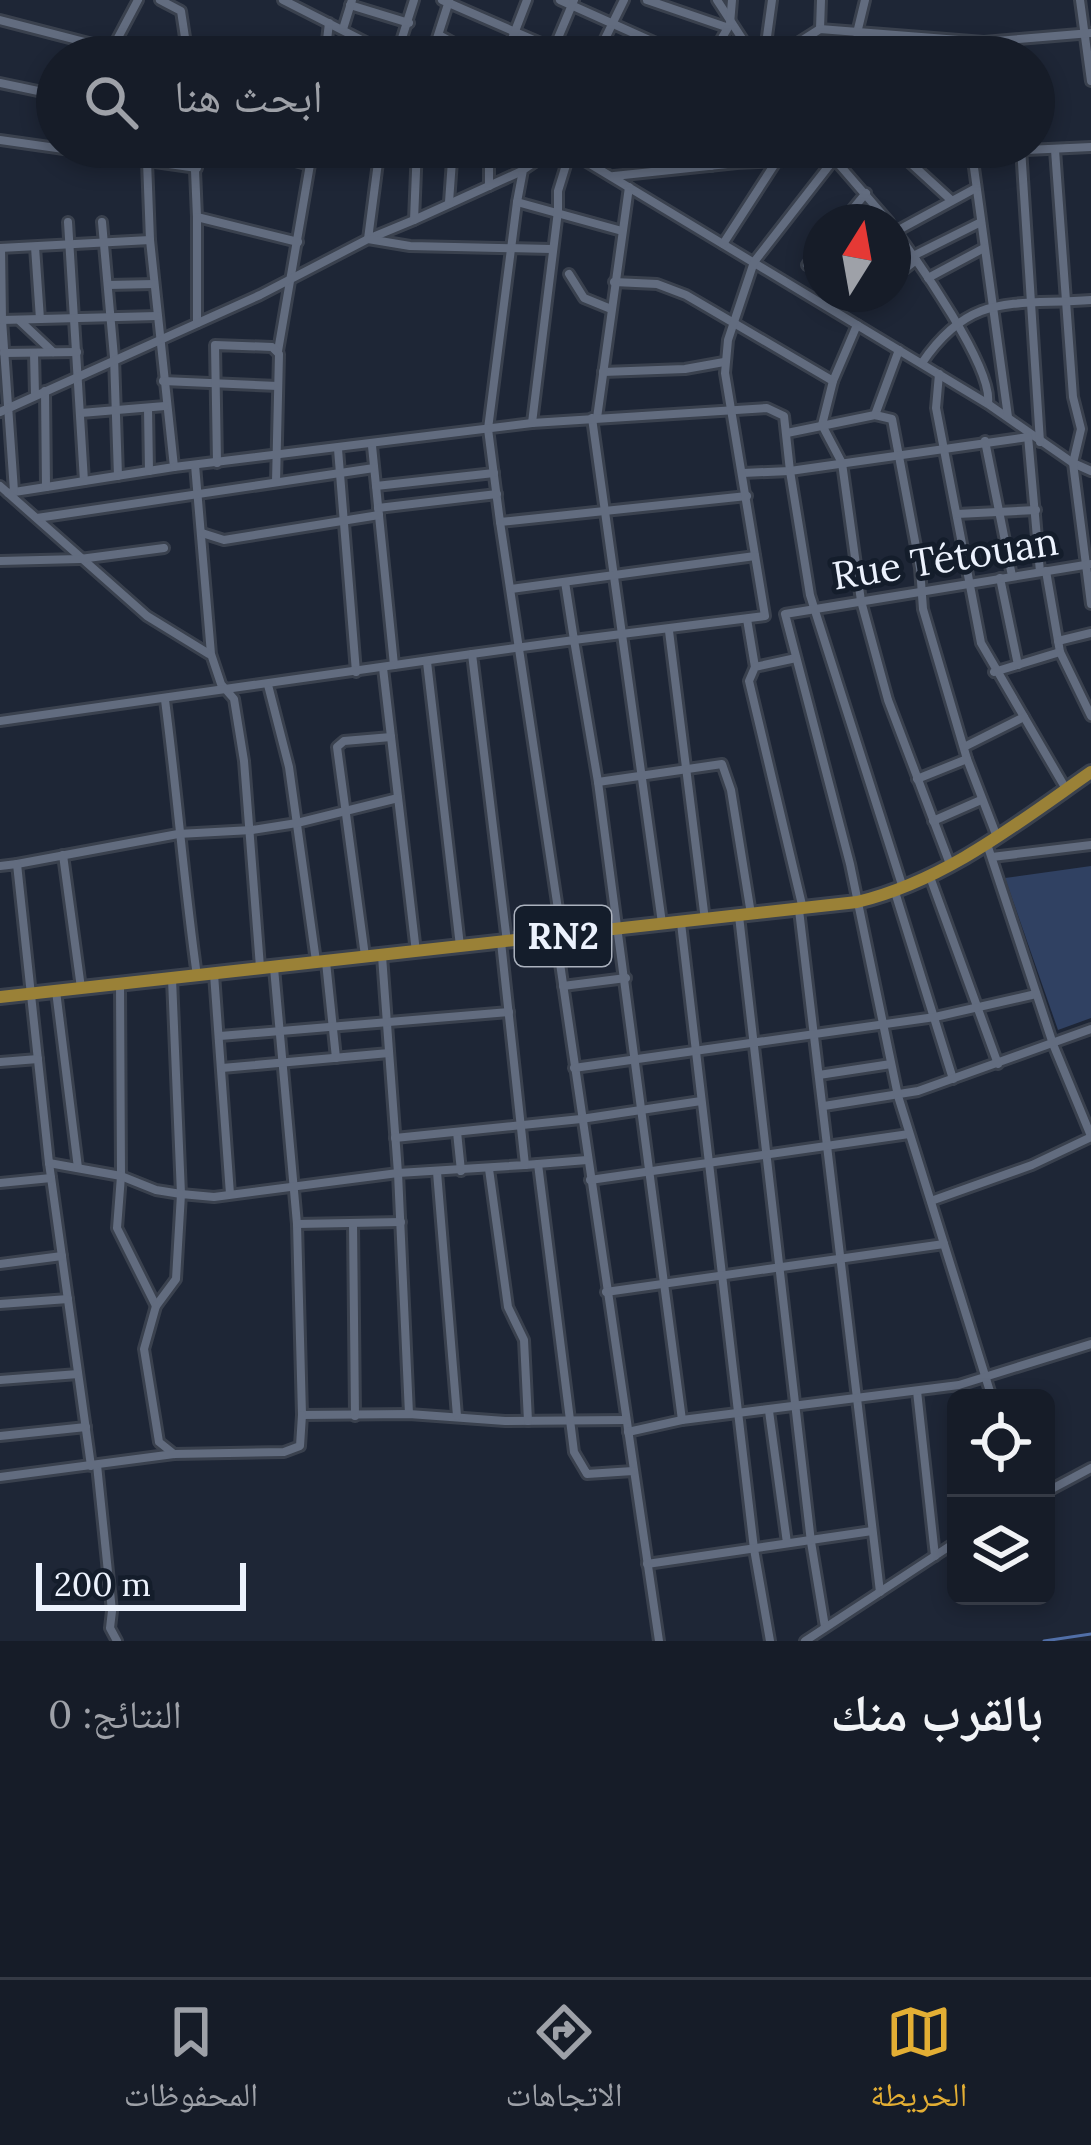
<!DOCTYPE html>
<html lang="ar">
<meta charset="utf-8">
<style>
body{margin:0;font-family:Lora,"Noto Naskh Arabic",serif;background:#1f2530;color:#f1f3f6;direction:rtl}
.controls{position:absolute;right:36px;bottom:36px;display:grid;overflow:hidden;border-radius:18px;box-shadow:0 6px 18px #0003}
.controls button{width:108px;height:108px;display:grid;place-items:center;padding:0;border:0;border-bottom:3px solid #353a45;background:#161c28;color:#f1f3f6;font:60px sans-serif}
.compass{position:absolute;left:803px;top:204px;width:108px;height:108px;border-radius:50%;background:#161c28;box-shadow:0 6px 18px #0003;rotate:11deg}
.scale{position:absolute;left:36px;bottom:30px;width:210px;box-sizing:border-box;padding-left:12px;border:6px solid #ecf2fd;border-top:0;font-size:33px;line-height:42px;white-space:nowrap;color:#ecf2fd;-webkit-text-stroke:9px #141d2b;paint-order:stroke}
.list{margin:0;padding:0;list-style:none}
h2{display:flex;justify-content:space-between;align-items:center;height:156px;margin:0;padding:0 48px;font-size:51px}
h2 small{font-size:39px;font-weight:400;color:#9ea1a8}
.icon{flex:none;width:66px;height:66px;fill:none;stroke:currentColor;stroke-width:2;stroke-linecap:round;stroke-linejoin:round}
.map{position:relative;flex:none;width:1091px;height:1641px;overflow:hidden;direction:ltr}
.search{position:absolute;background:#161c28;box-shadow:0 6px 18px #0003;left:36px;right:36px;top:36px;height:132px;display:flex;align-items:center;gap:30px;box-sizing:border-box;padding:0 42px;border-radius:66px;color:#9ea1a8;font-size:45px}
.sheet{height:336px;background:#161c28}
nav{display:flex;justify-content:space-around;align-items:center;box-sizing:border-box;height:168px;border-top:3px solid #353a45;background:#161c28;font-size:33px;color:#9ea1a8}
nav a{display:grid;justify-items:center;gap:6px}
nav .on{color:#e3ae34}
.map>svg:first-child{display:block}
.pitch{fill:#304162}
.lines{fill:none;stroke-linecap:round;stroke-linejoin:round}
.stream{stroke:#516fa8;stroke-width:3}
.street-casing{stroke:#3a414e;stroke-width:14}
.primary-casing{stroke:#3a414e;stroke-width:18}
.street{stroke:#626c7f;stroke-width:8}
.primary{stroke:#9a8137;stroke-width:12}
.labels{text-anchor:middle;stroke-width:10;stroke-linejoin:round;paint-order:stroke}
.shield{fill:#141d2b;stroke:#abb2be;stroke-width:3}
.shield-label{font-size:36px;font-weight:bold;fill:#ecf2fd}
.street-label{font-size:39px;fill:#ecf2fd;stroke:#141d2b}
</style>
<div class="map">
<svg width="1091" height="1641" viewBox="0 0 1091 1641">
<rect width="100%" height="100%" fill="#1e2636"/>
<path class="pitch" d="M1091,866V1018L1058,1030L1005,878Z"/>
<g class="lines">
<path class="stream" d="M1044,1641L1091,1634"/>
<g class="street-casing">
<g id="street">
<path d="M160,0L181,11L188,57"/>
<path d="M283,0L395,57"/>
<path d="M442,0L552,48"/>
<path d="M560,0L687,57"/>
<path d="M647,0L726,27"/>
<path d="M717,0L754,57"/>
<path d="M1080,0L1091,81"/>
<path d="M350,5L409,23"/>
<path d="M0,20L112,49L138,0"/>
<path d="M343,29L352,0"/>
<path d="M820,29L821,0"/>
<path d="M857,33L865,0"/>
<path d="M439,35L479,57"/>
<path d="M790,48L820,29L984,42L1091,33"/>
<path d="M765,51L772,0"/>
<path d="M325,57L329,23"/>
<path d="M396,57L414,0"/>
<path d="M431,57L449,1"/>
<path d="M505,57L527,0"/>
<path d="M550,57L574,0"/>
<path d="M596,57L624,0"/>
<path d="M711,57L730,24L732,0"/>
<path d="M752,57C780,42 814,52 845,57"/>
<path d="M0,83L57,95"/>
<path d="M0,140L197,168"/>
<path d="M194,147L197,217L298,242"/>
<path d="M244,147L310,165"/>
<path d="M380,147L368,239L414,220"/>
<path d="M417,147L414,220L522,171"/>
<path d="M489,147V186"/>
<path d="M557,147L523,170L517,202L488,429L500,522L747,496"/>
<path d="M562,147L988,404L1073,463L1091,471"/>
<path d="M824,147L889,222"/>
<path d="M1021,148L1040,442"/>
<path d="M1055,150L1073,397L1081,429L1073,463L1091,604"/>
<path d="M972,153L1008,417"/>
<path d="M904,157L951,200"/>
<path d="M147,161L150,240"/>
<path d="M711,166L714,147"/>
<path d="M614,176L737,163L1091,147"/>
<path d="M449,202L453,147"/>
<path d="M517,202L622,231"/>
<path d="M68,222L84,481"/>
<path d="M102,222L114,357L118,476"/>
<path d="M842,222L866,193"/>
<path d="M893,228C917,260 993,367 988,403"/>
<path d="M893,233L976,188"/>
<path d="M723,244L776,162"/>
<path d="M35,247L40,319"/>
<path d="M0,248L150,240L174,467L8,493"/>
<path d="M1,248L2,320L14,491"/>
<path d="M913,256L981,222"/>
<path d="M807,265L821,248"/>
<path d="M569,274L584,298L611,309"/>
<path d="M893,278L916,260"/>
<path d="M928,278L984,248"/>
<path d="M614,282L657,284L686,295L833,381L857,325"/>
<path d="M108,285L154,284"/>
<path d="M870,300L875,294"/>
<path d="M2,320L157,316"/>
<path d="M20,321L53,352"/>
<path d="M197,323V217"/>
<path d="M278,351L313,147"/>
<path d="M4,353L77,352"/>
<path d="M34,353L35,395"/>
<path d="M922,363C971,291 1013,306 1091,300"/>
<path d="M603,372L685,369L724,362"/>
<path d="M939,374L936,408L981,643L1066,789"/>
<path d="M163,381L278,386"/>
<path d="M833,381L822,425L842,463L861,601L888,700L950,864"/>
<path d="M45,391L46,487"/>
<path d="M148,408L149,471"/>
<path d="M0,412L260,295L368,239L410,246L551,249"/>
<path d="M81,413L165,406"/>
<path d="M875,415L899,350"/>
<path d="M592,418L662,923"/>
<path d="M597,418L629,187"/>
<path d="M532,423L558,211V191L570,152"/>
<path d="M787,433L875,415L892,419L920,568L923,609L967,759L997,837"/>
<path d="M1028,436L1040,572"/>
<path d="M985,441L1012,576"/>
<path d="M372,446L394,665"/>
<path d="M338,449L356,672"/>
<path d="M217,463L215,345L272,347L279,354L276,482"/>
<path d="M195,465L211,654L221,684L234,699L244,761L260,967"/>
<path d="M174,467L532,423L767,408L784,416L790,471L743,473"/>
<path d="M0,486L147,616L209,654"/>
<path d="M376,486L494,473"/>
<path d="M378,508L497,494"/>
<path d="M957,514L1036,510"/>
<path d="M37,518L374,468"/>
<path d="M500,522L562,936"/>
<path d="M202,533L224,540L379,515"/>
<path d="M0,561L80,559L164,548"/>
<path d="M1046,571L1060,652L1091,716"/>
<path d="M1000,578L1018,665"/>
<path d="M565,582L574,640L765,616L725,373L728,340L754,262L835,158"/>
<path d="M511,589L755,556"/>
<path d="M747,619L755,667"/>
<path d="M669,631L705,920"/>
<path d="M1058,641L1091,633"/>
<path d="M796,658L755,667L749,681L803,909"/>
<path d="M427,662L460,946"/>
<path d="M383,668L416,952"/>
<path d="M994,672L1060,652"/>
<path d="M268,685L289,767L316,961"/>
<path d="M165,700C177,792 184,884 197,976"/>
<path d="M0,721L472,654"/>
<path d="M964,747L1024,717"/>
<path d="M917,779L967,759"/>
<path d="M933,821L981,800"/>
<path d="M987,844L1053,1044L1091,1136"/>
<path d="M63,855L81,988"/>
<path d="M992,857L1091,845"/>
<path d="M17,864L178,834L252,830L297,823L398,798"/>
<path d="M0,866L17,864L49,1163L91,1466"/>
<path d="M930,877L998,1064"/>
<path d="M903,888L810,595L790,471L1028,437"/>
<path d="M895,892L953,1079"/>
<path d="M799,910L880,1592"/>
<path d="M739,916L811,1542L825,1627"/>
<path d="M681,923L754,1549L770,1641"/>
<path d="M556,936L659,1641"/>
<path d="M507,942L472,654L574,640L598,782"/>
<path d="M365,956L337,747L344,741L391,737"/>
<path d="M382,956L398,1173L409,1414"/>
<path d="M326,962L336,1058"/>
<path d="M274,968L297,1224L302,1415L409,1414L505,1421L626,1420"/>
<path d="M214,974L230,1194"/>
<path d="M120,984L121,1176L117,1228L156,1306"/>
<path d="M563,986L626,978"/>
<path d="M56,991L78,1168"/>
<path d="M220,1036L509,1012"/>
<path d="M0,1062L38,1059"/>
<path d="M222,1068L389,1053"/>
<path d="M574,1068L935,1017L1036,994"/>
<path d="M819,1075L891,1064"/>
<path d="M824,1106L918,1091L1091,1029"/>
<path d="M457,1132L461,1171"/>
<path d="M395,1138L581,1119L701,1101"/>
<path d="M49,1163L121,1176L156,1190L181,1194L172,979"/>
<path d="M538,1164L574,1452L587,1474L633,1471"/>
<path d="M525,1165L587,1160"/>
<path d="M489,1169L508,1307L524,1340L528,1421"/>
<path d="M437,1172L457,1416"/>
<path d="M590,1180L909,1134"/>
<path d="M0,1183L51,1178"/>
<path d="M931,1201L1032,1165L1091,1137"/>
<path d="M353,1223L355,1416"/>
<path d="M297,1224L401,1222"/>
<path d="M0,1264L62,1256"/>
<path d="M606,1292L944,1244"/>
<path d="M0,1304L68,1299"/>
<path d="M0,1380L78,1374"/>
<path d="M917,1391L935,1556"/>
<path d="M992,1398L898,1096L850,864L785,614L1091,564"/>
<path d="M769,1411L787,1543"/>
<path d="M682,1420L598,782L722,764L731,790L751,914"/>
<path d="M628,1432L682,1420L959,1385L1091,1344"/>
<path d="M0,1436L86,1427"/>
<path d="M174,1454L159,1442L144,1349L156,1306L176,1279L181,1194L214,1197L398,1173L525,1165L501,942"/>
<path d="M97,1465L112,1611L110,1628L117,1641"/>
<path d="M0,1477L174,1454L284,1452L300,1446L302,1415"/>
<path d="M1046,1492L1091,1468"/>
<path d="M647,1564L872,1531"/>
<path d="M805,1641L956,1542"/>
</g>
</g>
<g class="primary-casing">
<path id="primary" d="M0,997L857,902C945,881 1018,823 1091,772"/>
</g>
<use href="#street" class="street"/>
<use href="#primary" class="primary"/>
</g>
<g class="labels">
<rect class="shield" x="515" y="906" width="96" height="60" rx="9"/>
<g class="shield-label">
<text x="563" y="949">RN2</text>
</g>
<g class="street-label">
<text transform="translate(945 558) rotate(-9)" y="14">Rue Tétouan</text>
</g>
</g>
</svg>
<div class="controls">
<button><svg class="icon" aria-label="locate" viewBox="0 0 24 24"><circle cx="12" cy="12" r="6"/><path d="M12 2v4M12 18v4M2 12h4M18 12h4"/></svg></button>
<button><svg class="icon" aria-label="layers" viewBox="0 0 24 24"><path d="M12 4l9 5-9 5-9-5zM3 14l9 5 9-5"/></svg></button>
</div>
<svg class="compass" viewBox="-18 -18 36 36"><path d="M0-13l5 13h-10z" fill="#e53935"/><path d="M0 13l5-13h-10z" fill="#9ea1a8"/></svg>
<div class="scale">200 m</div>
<div class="search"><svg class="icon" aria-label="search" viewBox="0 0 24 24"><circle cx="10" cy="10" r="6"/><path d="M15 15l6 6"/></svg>ابحث هنا</div>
</div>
<section class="sheet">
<h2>بالقرب منك<small>النتائج: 0</small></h2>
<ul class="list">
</ul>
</section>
<nav>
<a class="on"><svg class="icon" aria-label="map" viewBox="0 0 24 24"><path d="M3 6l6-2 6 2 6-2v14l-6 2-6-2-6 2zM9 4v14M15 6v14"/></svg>الخريطة</a>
<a><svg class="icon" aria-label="directions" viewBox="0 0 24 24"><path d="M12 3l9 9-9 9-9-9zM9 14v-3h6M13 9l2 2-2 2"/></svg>الاتجاهات</a>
<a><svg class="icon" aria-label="saved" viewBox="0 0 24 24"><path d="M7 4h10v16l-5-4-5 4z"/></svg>المحفوظات</a>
</nav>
